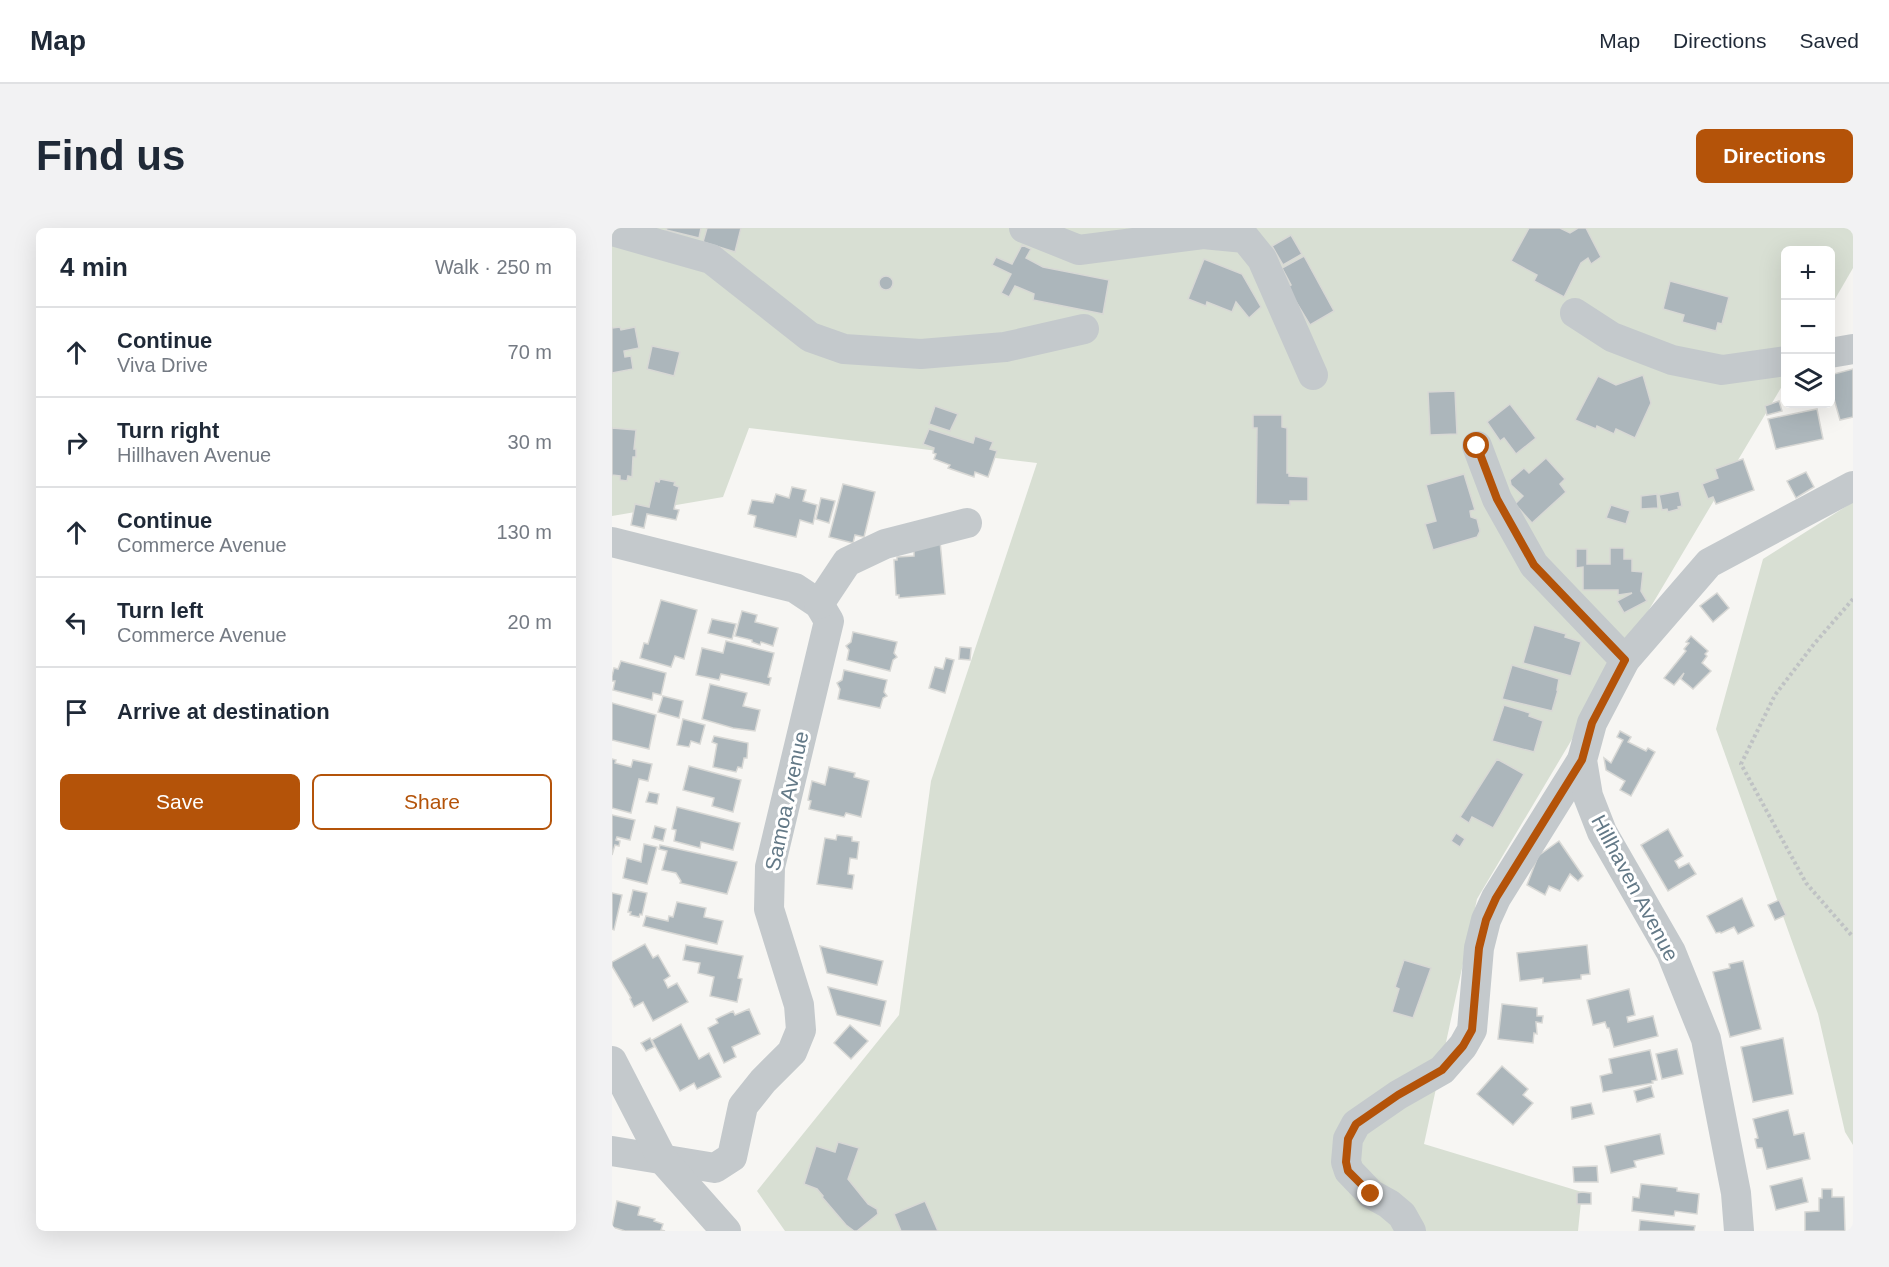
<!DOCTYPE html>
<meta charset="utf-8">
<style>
body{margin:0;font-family:Arial,sans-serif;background:#f2f2f3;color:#1f2937}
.controls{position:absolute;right:18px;top:18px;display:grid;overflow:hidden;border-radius:9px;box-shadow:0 6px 24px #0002}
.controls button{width:54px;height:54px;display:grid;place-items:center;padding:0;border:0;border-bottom:2px solid #e0e1e3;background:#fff;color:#1f2937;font:30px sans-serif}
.stop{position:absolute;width:18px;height:18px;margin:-14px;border:4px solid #b45309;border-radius:50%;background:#fff}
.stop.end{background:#b45309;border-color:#fff;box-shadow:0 2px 6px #0008}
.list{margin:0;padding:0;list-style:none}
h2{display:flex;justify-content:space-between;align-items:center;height:78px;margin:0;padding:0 24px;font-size:26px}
h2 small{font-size:20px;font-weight:400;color:#747a83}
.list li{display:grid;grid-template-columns:39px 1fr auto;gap:18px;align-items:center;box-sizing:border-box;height:90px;padding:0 24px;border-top:2px solid #e0e1e3}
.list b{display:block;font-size:22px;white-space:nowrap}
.list p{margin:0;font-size:20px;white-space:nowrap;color:#747a83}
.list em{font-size:20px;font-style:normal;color:#747a83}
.actions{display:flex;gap:12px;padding:18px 24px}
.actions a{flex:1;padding:14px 0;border:2px solid #b45309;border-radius:9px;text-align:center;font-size:21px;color:#b45309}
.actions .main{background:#b45309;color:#fff}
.icon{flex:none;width:33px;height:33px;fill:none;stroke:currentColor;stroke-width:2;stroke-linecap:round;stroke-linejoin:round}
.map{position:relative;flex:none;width:1241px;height:1003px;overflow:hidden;border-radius:9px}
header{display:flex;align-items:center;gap:36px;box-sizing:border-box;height:84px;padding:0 30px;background:#fff;border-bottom:2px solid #e0e1e3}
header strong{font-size:28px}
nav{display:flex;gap:33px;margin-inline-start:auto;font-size:21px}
.intro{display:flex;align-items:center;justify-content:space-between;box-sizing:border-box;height:144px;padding:0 36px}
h1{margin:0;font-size:42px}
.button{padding:15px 27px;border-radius:9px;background:#b45309;color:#fff;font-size:21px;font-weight:700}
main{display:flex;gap:36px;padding:0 36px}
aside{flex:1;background:#fff;border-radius:9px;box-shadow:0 6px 24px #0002}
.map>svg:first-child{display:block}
.green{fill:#d8dfd3}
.building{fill:#acb6bb;stroke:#d8d8d5;stroke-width:1.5}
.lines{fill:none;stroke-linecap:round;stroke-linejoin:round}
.path{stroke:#bfc2c4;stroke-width:4;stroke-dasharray:3 3;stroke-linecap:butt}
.minor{stroke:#c4c9cc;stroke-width:30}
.route{stroke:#b45309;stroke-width:8}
.labels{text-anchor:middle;stroke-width:6;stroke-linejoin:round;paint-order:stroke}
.street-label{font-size:21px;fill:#637987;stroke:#fff}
</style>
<header>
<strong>Map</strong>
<nav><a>Map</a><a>Directions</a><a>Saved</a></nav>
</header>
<div class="intro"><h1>Find us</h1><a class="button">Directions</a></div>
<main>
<aside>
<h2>4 min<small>Walk · 250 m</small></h2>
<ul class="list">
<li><svg class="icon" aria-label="ahead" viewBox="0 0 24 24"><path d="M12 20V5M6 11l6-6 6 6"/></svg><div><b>Continue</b><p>Viva Drive</p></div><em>70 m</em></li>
<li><svg class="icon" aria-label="right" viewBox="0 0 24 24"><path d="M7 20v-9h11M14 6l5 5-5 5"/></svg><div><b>Turn right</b><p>Hillhaven Avenue</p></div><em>30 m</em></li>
<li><svg class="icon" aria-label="ahead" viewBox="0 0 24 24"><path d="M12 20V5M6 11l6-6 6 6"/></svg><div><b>Continue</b><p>Commerce Avenue</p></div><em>130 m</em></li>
<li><svg class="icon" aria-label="left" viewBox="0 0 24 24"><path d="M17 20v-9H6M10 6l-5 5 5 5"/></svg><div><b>Turn left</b><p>Commerce Avenue</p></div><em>20 m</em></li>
<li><svg class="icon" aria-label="arrive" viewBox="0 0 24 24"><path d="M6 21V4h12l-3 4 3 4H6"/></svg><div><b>Arrive at destination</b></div></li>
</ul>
<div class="actions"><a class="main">Save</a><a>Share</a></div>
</aside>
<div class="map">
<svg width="1241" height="1003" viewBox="0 0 1241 1003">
<rect width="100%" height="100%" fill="#f7f6f3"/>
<g class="green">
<path d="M0,0H1241V40L1219,78L1218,22H1174L1173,153L865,671L812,916L970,964L966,1003H173L145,963L287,787L319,553L425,235L137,200L111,269L0,288Z"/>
<path d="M1241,274V917L1233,904L1206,786L1104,501L1151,331Z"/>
</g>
<g class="building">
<path d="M55,0H89L87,10L54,2Z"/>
<path d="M95,0H129L123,24L91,14Z"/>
<path d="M917,0H948L958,5L966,0H974L989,29L979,36L976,30L969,35L952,69L922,53L925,47L899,33Z"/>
<path d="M679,7L690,26L671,37L660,18Z"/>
<path d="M410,17L419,21L414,30L431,39L497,52L491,86L421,72L422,66L403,58L397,69L389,65L399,46L380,37L384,29L400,36Z"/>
<path d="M692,28L722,83L698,97L675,59L679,57L670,40Z"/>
<path d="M592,31L630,46L649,79L637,90L624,74L620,84L595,74L594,78L576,71Z"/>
<circle cx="274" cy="55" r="7"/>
<path d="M1058,53L1117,69L1110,96L1106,95L1104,103L1070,94L1072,87L1051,81Z"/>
<path d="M8,99L9,102L23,99L27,120L12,123L13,129L19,128L21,141L0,145V100Z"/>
<path d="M40,118L68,124L62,148L35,141Z"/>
<path d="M1241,141V189L1228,192L1222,171L1218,172V147Z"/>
<path d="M1031,147L1039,175L1023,210L1004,201L1002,206L985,198L984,201L963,192L986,148L1004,157Z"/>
<path d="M843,163L845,206L818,207L816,164Z"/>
<path d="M1167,173L1170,183L1155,187L1153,178Z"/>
<path d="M898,176L924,210L904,226L892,210L888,213L875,194Z"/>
<path d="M323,178L346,186L338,203L317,196Z"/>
<path d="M1205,181L1211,211L1164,221L1156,191Z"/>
<path d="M641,187H670V199L675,200V245H677V248L696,249V273H678V277L644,276L645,200H641Z"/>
<path d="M0,200L24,202L22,221H24V229H21L20,249L16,248L15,253L8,252V248L0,247Z"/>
<path d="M317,201L361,215L363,208L381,214L378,221L385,223L376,249L363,244L362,249L336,240L338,237L322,231L324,226L321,225L322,220L311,216Z"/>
<path d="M934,230L953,251L948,256L954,264L920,295L903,276L911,268L899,257L898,252L912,240L917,245Z"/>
<path d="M1131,231L1142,262L1104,276L1101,269L1096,271L1090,256L1106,250L1103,241Z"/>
<path d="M1194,244L1202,259L1184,270L1175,253Z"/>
<path d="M852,246L863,282L858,283L859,289L865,291L868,303L865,309L821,322L813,296L824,293L814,257Z"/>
<path d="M48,251L63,254L62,257L67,259L62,281L67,282L64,292L35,286L32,300L19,297L23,276L37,279L43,253L47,254Z"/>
<path d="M231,256L263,264L252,309L243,307L241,315L217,309Z"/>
<path d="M180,259L194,262L191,273L205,277L201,296L188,292L184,309L142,299L144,288L136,286L140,272L161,275L164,266L177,270Z"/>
<path d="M1067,263L1070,278L1066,279L1067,281L1056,284L1055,281L1050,282L1047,267Z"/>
<path d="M1045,266L1046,280L1029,281V268Z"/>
<path d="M209,270L223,273L217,295L204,291Z"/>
<path d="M999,277L1018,283L1014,296L994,290Z"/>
<path d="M328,313L333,366L287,370V367H284L282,332H285V329L302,328V320Z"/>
<path d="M998,320H1012V331H1020V343L1031,344L1029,363L1035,373L1012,385L1005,373L1020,365L1006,367V362H971V339L964,340V321H975V336H998Z"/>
<path d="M1105,365L1117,380L1101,394L1088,378Z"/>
<path d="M49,372L85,382L72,431L63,428L59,439L28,430L32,415L36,416Z"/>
<path d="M130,383L145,387L143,394L166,400L161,418L149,414L148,417L140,414V412L123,408Z"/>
<path d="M100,391L124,396L120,411L96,405Z"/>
<path d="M922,397L954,406L953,409L969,414L959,448L911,435Z"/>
<path d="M241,404L285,414L282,425L285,429L281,432L278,443L235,432L237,422L234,418L239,414Z"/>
<path d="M1079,408L1096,423L1093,426L1095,428L1090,435L1099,443L1081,461L1069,451L1072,445L1062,457L1052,450L1074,423L1072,421L1077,415L1074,414Z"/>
<path d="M114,413L162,425L156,449L159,450L157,457L109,446L107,452L84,447L90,420L111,425Z"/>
<path d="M348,419L359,420L358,432L347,431Z"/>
<path d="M334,430L342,432L333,465L317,460L323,439L331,441Z"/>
<path d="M9,433L54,445L49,467L41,465L40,472L1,462L3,453H0V448L2,440L6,441Z"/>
<path d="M900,437L947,451L945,462H946L940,483L890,471Z"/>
<path d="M232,442L275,452L272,464L275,468L271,470L268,480L226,471L228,461L225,455L230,452Z"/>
<path d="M98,456L135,465L131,478L148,482L143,503L121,500L90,491Z"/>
<path d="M51,468L71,473L67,490L46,484Z"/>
<path d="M0,475L44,487L37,521L0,512Z"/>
<path d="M892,477L918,485L917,488L931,493L922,524L880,513Z"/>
<path d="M71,491L93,497L88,516L79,513L77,519L65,517Z"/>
<path d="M1008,503L1019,509L1016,514L1034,523L1036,520L1043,524L1019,568L1008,562L1013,553L994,542L992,530L999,535L1011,512L1005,509Z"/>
<path d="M102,508L136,515L135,530H132L130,540L126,539L124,544L101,539L105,516L100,514Z"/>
<path d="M0,531L4,532L3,535L19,539L21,532L40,536L36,553L27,551L19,585L0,580Z"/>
<path d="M885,531L912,546L881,600L860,589L857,595L848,589Z"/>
<path d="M77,538L129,552L121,584L100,578L102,570L71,562Z"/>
<path d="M217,539L243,545L242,549L257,553L249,589L234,585L232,589L197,581L199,573L196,572L200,553L213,557Z"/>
<path d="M37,564L47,566L45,576L34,574Z"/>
<path d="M65,579L128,595L121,622L89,614L88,620L62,613L64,602L60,601Z"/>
<path d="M0,587L23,592L18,612L5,609L4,612L8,613L7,618L3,617L0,627Z"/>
<path d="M43,598L54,601L51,613L40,610Z"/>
<path d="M1056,601L1071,628L1063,633L1067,640L1077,635L1084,646L1056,663L1029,617Z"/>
<path d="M844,605L853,611L848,619L839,613Z"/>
<path d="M225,607L240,609V613L247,614L245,631L238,630L236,646L242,647L240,661L205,656L213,610L224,612Z"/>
<path d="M947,613L971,648L966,653L958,646L948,663L937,658L933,667L915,657L926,628Z"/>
<path d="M32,616L45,619L35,656L11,650L15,630L29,634Z"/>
<path d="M48,617L125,634L115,666L68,655L69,653L64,645L50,642L55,623L47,621Z"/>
<path d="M21,662L35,665L30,687L28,686L27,689L18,687L19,684H16Z"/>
<path d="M0,665L10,667L2,702L0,701Z"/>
<path d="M1130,670L1142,698L1126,706L1122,699L1109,705L1108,704L1104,705L1095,688Z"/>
<path d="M1167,672L1174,687L1163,692L1156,677Z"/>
<path d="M65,674L94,680L92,689L111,693L105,716L31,698L34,688L56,693L57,688L61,689Z"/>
<path d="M33,716L41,730L46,727L58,748L52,752L56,760L65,755L76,774L41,793L31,774L22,779L18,771L19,770L0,738V734Z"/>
<path d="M74,717L131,728L126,750L130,751L125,774L98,768L102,749L86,745L88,735L71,732Z"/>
<path d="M975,717L978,746L969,747V751L931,755V750L908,753L905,725Z"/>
<path d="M208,718L271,733L265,757L215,745Z"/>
<path d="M792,732L819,740L801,790L780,784L787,761L783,759Z"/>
<path d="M1131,733L1149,801L1118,809L1101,744L1118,740L1117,736Z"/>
<path d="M216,759L274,773L268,798L225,787Z"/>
<path d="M1017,761L1023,787L1015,789L1016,794L1041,788L1046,808L1002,819L997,800H995L993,794L981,797L975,772Z"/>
<path d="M890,776L925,780V788H931L930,795L924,794L925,806L922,805L921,815L886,811Z"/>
<path d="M137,781L148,806L120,819L124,829L112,835L96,800L106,795L104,791L121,783L123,787Z"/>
<path d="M69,796L87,831L97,825L109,849L85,861L82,855L68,863L40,812Z"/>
<path d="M238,797L256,813L239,831L222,815Z"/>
<path d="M38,810L42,819L34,823L29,815Z"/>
<path d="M1171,810L1181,866L1141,874L1129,819Z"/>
<path d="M1065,821L1071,846L1050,851L1044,826Z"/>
<path d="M1038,822L1045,852L1040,853L1041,855L991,864L988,848L1000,845L997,831Z"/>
<path d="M890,838L916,861L911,867L921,875L901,897L865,866Z"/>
<path d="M1039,858L1042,869L1025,874L1022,863Z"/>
<path d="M979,875L982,886L960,891L959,879Z"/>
<path d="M1176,882L1182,907L1192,905L1198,931L1155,941L1150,920H1145L1143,911L1146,910L1141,891Z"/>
<path d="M1048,906L1052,926L1022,933L1024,939L999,945L993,918Z"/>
<path d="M226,914L247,920L236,951L256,976L265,981L266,986L245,1003H242L234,997L210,969L211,968L205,961L192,956L204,918L223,924Z"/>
<path d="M985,938L986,954H962L961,939Z"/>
<path d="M1190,950L1196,974L1164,982L1158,958Z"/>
<path d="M1029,956L1065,960V963L1087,966L1085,986L1063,983L1062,988L1020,983L1021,969L1027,970Z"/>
<path d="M1210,961H1220V969H1232L1233,1003H1193V984L1207,983V970H1210Z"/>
<path d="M970,964L979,965V976H965V965Z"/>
<path d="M5,973L28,979L26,987L43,991L42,993L51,996L49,1002L53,1003H13L0,999Z"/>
<path d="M313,973L326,1003H289L282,986Z"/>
<path d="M1028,992L1083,998L1082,1003H1027Z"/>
</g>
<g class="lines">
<path class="path" d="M1241,371L1202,416L1163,467L1129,536L1194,655L1241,709"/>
<g class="minor">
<path d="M412,0L467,22L591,6L633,10L650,31L701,147"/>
<path d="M0,3L99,31L198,109L232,121L309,126L393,119L472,101"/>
<path d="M963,85L1000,109L1060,132L1110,142L1174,133"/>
<path d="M1218,125L1241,121"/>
<path d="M865,218L885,271L922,337L1013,432"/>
<path d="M0,314L183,360L207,376L217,393L158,639L157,681L187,777L189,802L180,824L151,853L131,878L120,929L103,940L0,923"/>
<path d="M207,376L235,334L273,316L355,295"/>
<path d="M0,833L51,932L114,1003"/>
<path d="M799,1003L790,987L777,976L759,966L737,943L734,934L736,911L744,896L786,867L830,842L851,818L860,802L867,720L874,692L884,670L970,532"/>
<path d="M1127,1003L1124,965L1094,811L1059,724L990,604L976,568L970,532L980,495L1013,432L1097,335L1241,258"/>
</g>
</g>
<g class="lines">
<path class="route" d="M759,966L736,943L734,934L736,911L744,896L786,867L830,842L851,818L860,802L867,720L874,692L884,670L970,532L980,495L1013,432L922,337L885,271L865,218"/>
</g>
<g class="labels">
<g class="street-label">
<text transform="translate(175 573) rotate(-78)" y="7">Samoa Avenue</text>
<text transform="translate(1023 660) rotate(62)" y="7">Hillhaven Avenue</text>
</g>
</g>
</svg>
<div class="controls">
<button>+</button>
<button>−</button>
<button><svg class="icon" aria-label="layers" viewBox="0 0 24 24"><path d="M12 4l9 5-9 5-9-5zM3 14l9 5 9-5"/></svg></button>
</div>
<div class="stop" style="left:865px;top:218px"></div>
<div class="stop end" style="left:759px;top:966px"></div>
</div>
</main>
